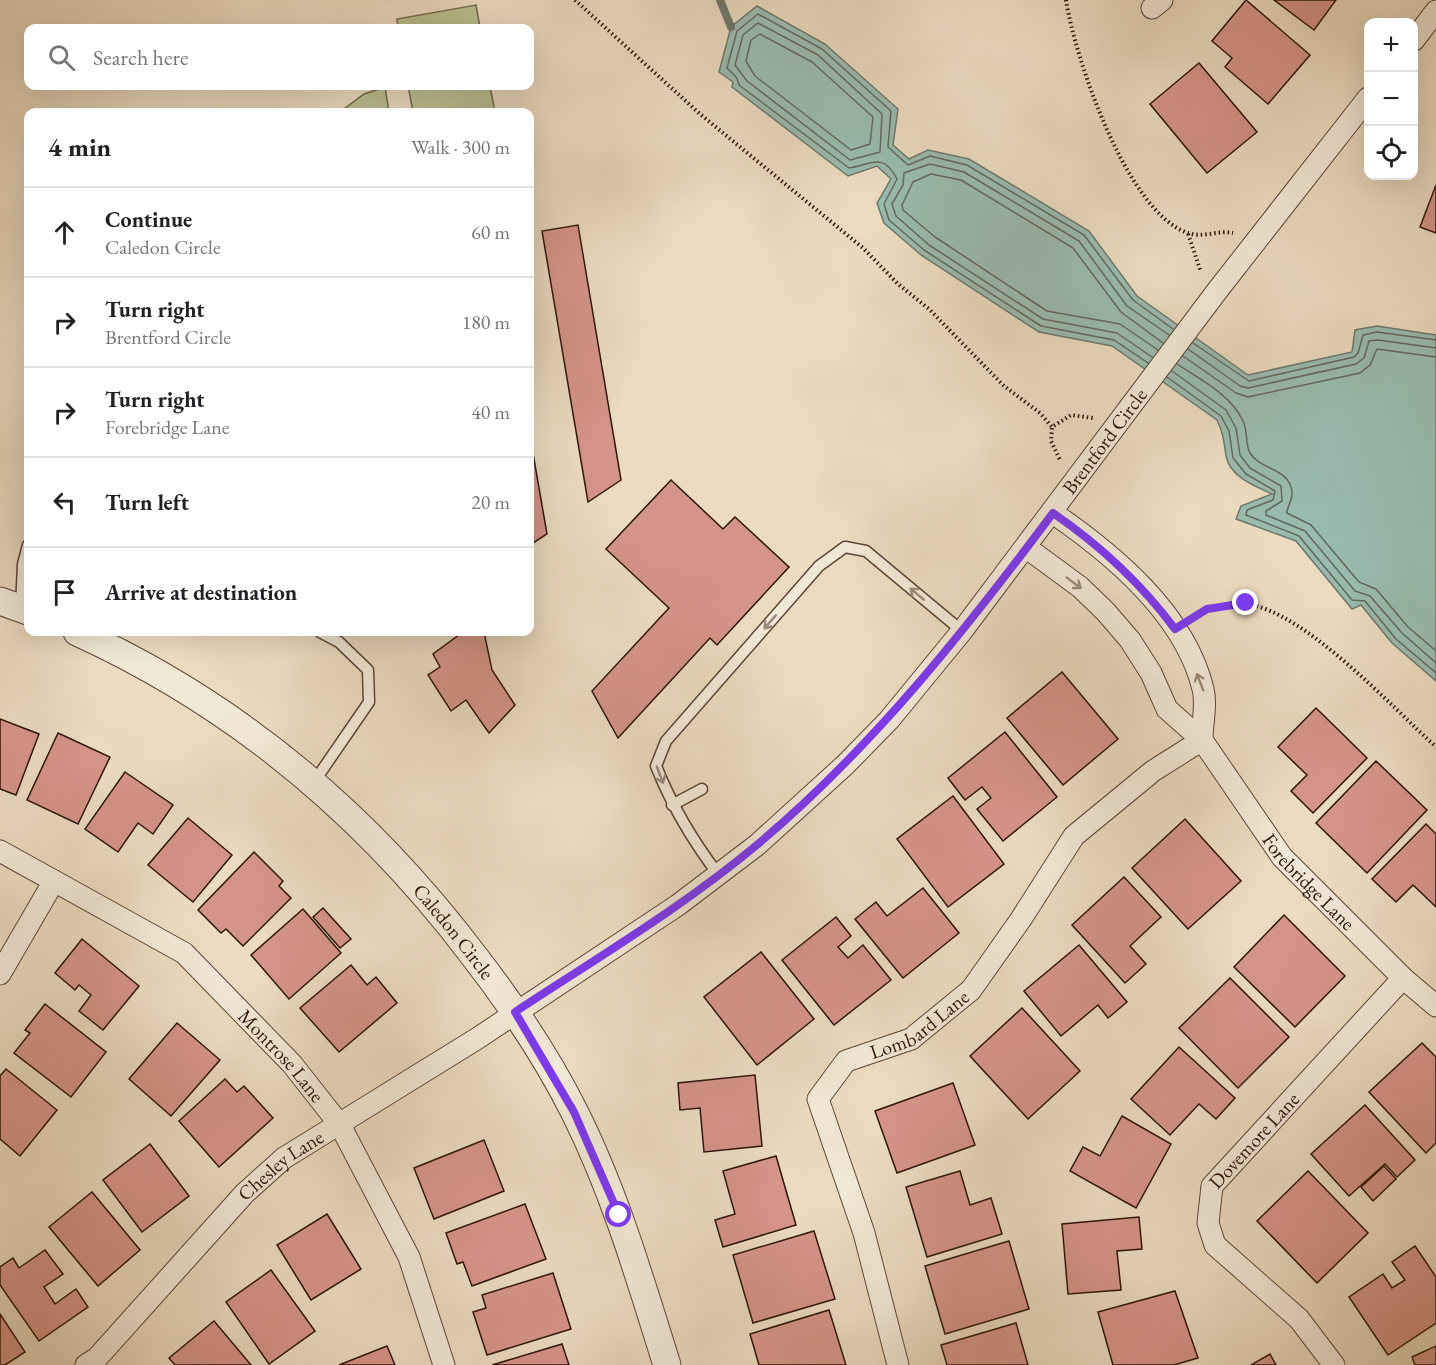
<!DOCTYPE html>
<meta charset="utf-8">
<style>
body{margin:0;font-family:"EB Garamond",serif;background:#f2f2f2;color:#202124}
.controls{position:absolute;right:18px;top:18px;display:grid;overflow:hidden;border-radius:12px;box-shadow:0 6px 24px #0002}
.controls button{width:54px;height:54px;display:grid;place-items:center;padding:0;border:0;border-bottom:2px solid #e0e0e0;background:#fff;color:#202124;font:30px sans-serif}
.stop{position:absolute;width:18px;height:18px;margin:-14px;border:4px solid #7c3aed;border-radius:50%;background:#fff}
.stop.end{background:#7c3aed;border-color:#fff;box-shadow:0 2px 6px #0008}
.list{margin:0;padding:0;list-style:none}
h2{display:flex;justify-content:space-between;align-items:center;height:78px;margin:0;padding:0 24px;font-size:26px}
h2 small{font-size:20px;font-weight:400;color:#757577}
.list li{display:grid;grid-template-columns:39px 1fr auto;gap:18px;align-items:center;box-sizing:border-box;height:90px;padding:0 24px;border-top:2px solid #e0e0e0}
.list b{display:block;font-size:22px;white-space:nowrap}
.list p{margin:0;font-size:20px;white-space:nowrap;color:#757577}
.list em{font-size:20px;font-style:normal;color:#757577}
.icon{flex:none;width:33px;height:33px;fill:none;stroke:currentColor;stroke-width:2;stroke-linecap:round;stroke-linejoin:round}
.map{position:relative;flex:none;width:1436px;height:1365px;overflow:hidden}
.search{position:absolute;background:#fff;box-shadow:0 6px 24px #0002;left:24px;top:24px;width:510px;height:66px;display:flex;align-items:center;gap:15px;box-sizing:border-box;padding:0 21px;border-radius:12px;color:#757577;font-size:22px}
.panel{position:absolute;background:#fff;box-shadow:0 6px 24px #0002;left:24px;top:108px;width:510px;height:528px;border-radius:12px}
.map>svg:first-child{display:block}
.green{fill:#bbbf90;stroke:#746a4c;stroke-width:1.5}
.water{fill:#99bbaf;stroke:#6e786c;stroke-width:1.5}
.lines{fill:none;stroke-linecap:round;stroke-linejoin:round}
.shore{stroke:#63685c;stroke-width:1.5}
.stream{stroke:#6e786c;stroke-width:8}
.building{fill:#d59488;stroke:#2d1408;stroke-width:1.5}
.service-casing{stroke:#5c4636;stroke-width:13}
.minor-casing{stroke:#5c4636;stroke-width:23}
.tertiary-casing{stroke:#5c4636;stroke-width:29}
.path{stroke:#2d1408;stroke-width:4;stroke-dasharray:1.5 3;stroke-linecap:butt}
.service{stroke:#f2e8d6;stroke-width:10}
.minor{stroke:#f2e8d6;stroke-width:21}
.tertiary{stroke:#f2e8d6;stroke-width:27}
.oneway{stroke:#998979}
.route{stroke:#7c3aed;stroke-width:8}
.labels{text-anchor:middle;stroke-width:4.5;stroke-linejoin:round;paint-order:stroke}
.street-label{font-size:20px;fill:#2d1408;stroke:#f2e8d6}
</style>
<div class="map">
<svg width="1436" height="1365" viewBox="0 0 1436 1365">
<rect width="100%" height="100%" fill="#ebdbc0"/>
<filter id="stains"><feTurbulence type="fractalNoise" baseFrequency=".00333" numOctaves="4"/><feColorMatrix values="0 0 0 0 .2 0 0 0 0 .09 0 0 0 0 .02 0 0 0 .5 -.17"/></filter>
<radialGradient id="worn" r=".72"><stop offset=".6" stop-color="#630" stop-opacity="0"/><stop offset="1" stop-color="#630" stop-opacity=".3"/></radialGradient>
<g class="green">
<path d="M476,5L480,28H398L397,19Z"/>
<path d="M408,86H490L495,112H413Z"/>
<path d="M385,87L389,112H340L364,94Z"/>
</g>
<path class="water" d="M757,6L825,44L898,109L893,145L909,159L928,150L969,159L1089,231L1137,296L1248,375L1352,352L1355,330L1377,326L1436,335V681L1392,643L1361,605L1352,609L1296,541L1236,519L1241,506L1272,494C1255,486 1230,477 1226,456C1224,442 1223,432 1217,420L1112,346L1039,332L921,255L884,223L877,203L891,179L877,166L848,176L732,87L733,82L719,72L731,27Z"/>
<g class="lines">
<g class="shore">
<path d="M758,23L818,55L882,114L880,152L850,160L747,81L735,65L743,35Z"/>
<path d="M760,34L812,62L873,117L870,144L851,150L755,76L746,61L751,40Z"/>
<path d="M1193,343L1249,381L1354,357L1358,353L1363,335L1377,332L1436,340"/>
<path d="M1188,349L1240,386L1248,388L1356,364L1364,358L1369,341L1378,340L1436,348"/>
<path d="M1158,350L1120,324L1047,311L935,237L903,210L902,205L913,182L931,174L961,180L1073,248L1121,312L1163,343"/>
<path d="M1183,356L1236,393L1248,397L1360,373L1370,365L1377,349L1436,357"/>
<path d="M1152,357L1117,333L1043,319L929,245L896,216L892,204L903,185L904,173L930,164L964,172L1079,241L1127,306L1169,335"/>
<path d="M1148,363L1114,340L1041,326L924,250L889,220L884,204L897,179C883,151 870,165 849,168L739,85L737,78L727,68L737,31L758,14L822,49L891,111L888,147L908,165L930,156L967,165L1084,235L1133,300L1173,329"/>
<path d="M1177,364C1201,380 1231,395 1243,421C1248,431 1245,444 1250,453C1260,470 1290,468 1292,492C1293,500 1287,506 1287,513L1311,525L1359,582L1376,589L1408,627L1436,651"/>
<path d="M1172,371L1226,410L1236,428L1240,455L1250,468L1281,486L1282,501L1266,511V515L1305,531L1355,591L1370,596L1402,633L1436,663"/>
<path d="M1167,377L1221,416L1229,431L1233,458L1246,474L1275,491L1273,500L1247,510L1246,515L1299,536L1352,600L1365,601L1396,639L1436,673"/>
</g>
<path class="stream" d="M720,0L731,27"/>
</g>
<g class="building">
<path d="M1246,0L1310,55L1268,104L1225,67L1232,58L1212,41Z"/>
<path d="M1274,0H1336L1314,30Z"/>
<path d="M1199,63L1257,132L1207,173L1150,104Z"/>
<path d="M1436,185V233L1420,227Z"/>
<path d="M578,225L621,480L588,502L542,231Z"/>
<path d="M530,436L547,534L530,545Z"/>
<path d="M671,480L723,529L735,517L789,567L717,645L710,638L618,738L592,691L669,608L606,549Z"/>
<path d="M463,632H484L492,670L515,705L489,733L466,700L451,711L428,675L440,667L433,654Z"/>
<path d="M1062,672L1118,739L1063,785L1007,718Z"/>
<path d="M1316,708L1367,758L1313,813L1291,791L1307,775L1278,747Z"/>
<path d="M0,719L39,734L16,795L0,789Z"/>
<path d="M1005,732L1057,797L1003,841L977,809L991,798L982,787L965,800L948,778Z"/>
<path d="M58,733L110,757L78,824L27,800Z"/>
<path d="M1376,761L1427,810L1367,873L1316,823Z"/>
<path d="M125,772L173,805L153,834L138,823L118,852L85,829Z"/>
<path d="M953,796L1004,864L948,907L897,839Z"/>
<path d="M188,818L232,855L193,902L148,865Z"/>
<path d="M1185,819L1241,881L1188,929L1132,868Z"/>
<path d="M1426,824L1436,834V907L1413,885L1396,902L1372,879Z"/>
<path d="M254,852L283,881L279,886L291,898L243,946L226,929L221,933L198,910Z"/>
<path d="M1124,877L1161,917L1130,946L1146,964L1125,983L1072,925Z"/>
<path d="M923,888L959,933L903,978L855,919L876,902L887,916Z"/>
<path d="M323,908L351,939L340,948L313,917Z"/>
<path d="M303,909L341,953L289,999L251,955Z"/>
<path d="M1284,915L1345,976L1295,1027L1234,967Z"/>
<path d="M836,917L851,936L838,947L848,958L863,945L891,980L834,1025L782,960Z"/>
<path d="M82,939L139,986L103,1030L79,1011L91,995L79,985L75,990L55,973Z"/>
<path d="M1079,945L1127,1002L1108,1018L1098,1005L1061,1036L1024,991Z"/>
<path d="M761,952L814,1019L757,1065L704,997Z"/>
<path d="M351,965L367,985L376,977L397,1003L339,1052L300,1008Z"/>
<path d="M1230,978L1289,1037L1238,1088L1179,1028Z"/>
<path d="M45,1004L106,1052L71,1097L14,1053L30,1033L25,1030Z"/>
<path d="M1022,1008L1080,1071L1028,1119L970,1056Z"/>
<path d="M177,1023L220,1060L171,1116L129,1079Z"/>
<path d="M1422,1043L1436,1057V1143L1426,1153L1369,1092Z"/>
<path d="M1179,1047L1235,1098L1216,1119L1199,1104L1170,1135L1131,1099Z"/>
<path d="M6,1069L57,1110L20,1156L0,1139V1076Z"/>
<path d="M755,1075L762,1146L704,1152L700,1108L680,1110L678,1083Z"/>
<path d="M225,1079L237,1092L244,1086L273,1118L219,1167L179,1121Z"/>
<path d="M953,1083L975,1145L897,1173L875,1111Z"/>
<path d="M1365,1105L1415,1160L1397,1177L1385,1164L1349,1196L1311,1154Z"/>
<path d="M1122,1116L1171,1144L1136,1208L1070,1171L1083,1147L1100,1156Z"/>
<path d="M484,1140L504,1191L434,1219L414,1168Z"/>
<path d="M150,1144L189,1196L142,1232L103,1180Z"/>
<path d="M776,1156L796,1225L723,1247L715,1220L735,1214L723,1171Z"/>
<path d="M1384,1166L1396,1179L1373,1201L1361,1187Z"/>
<path d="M960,1171L970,1205L991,1198L1002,1234L927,1257L906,1187Z"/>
<path d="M1308,1171L1368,1233L1317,1283L1257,1221Z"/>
<path d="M92,1192L140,1250L98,1286L49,1227Z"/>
<path d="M525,1204L546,1259L472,1286L463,1262L457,1264L446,1233Z"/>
<path d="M327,1214L361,1269L311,1300L277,1245Z"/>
<path d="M1139,1217L1142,1249L1117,1251L1121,1290L1068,1294L1062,1224Z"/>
<path d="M814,1231L835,1299L753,1323L733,1255Z"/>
<path d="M1009,1241L1029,1309L945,1334L925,1266Z"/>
<path d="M1415,1246L1436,1277V1323L1388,1355L1349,1297L1383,1274L1392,1288L1405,1280L1392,1262Z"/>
<path d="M45,1250L63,1274L44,1287L55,1304L76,1289L88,1307L39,1341L0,1285V1267L13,1258L19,1268Z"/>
<path d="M271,1270L315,1331L269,1364L226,1302Z"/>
<path d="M553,1273L571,1329L487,1355L473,1312L486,1308L482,1295Z"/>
<path d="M1175,1291L1198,1358L1174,1365H1113L1098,1312Z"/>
<path d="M829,1310L846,1365H759L750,1334Z"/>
<path d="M0,1314L25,1352L5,1365H0Z"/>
<path d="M214,1321L251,1365H175L169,1358Z"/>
<path d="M1016,1323L1028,1365H947L941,1345Z"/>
<path d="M562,1344L569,1365H492Z"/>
<path d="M387,1346L395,1365H339Z"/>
<path d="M1436,1346V1365H1415L1412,1357Z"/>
<path d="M1270,1354L1276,1365H1251Z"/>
</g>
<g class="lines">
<g class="service-casing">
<g id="service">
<path d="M21,608L23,564L28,545"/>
<path d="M314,782L369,702L368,670L339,642L320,632"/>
<path d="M672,805L702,789"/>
<path d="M718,874C692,840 672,806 656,766L666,741L819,566L845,547L866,551L962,631"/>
</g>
</g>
<g class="minor-casing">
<g id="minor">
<path d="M1152,8L1162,0"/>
<path d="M1414,40L1436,11"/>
<path d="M1053,513C1113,554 1185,614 1203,689C1207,704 1202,724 1202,740"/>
<path id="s1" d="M1027,548L1080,587L1105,611L1130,640L1151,673L1167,709L1202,740L1282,857L1403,978L1436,1006"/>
<path id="s2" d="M0,851L184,953L292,1064L340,1125L409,1257L444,1365"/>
<path d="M0,974L54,881"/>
<path id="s3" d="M86,1365L97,1358L245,1193L284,1158L478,1038L678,905L757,845L845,765L889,720L962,631L1217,291L1368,98"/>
<path id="s4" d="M898,1365L864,1233L818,1099L846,1061L911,1039L971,990L1021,919L1074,836L1153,771L1202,740"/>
<path id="s5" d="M1334,1365L1299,1319L1215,1245L1208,1223L1212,1186L1403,978"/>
</g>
</g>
<g class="tertiary-casing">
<g id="tertiary">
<path d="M0,601L28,611"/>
<path id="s6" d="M77,632C237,705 369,817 474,956C512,1005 547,1057 575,1113C615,1193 640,1279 667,1365"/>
</g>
</g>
<g class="path">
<path d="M575,0L700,114L863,248L898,284L929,309L1004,386L1040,413L1052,427L1071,415L1093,418"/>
<path d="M1066,0C1075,58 1127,213 1188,233C1204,238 1218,230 1233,233"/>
<path d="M1188,234L1201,272"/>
<path d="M1052,428L1051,441L1060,460"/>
<path d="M1196,615C1211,607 1231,601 1248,604C1307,614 1391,706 1436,747"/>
</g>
<use href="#service" class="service"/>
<use href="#minor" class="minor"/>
<use href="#tertiary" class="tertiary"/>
</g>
<defs><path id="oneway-shaft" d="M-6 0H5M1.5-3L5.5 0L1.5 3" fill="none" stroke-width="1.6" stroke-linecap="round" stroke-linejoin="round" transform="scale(1.5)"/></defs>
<g class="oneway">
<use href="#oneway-shaft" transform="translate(1074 583) rotate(37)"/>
<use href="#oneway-shaft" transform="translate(917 594) rotate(-140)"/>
<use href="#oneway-shaft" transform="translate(770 622) rotate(131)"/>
<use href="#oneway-shaft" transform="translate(1200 682) rotate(-111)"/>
<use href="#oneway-shaft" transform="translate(660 775) rotate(69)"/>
</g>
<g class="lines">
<path class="route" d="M619,1215L574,1112L515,1012C597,958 683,907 758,844C872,748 964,632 1053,513C1101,546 1140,582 1175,629L1207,609L1246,603"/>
</g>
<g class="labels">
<g class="street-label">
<text dy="7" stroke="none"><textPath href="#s3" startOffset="1389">Brentford Circle</textPath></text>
<text dy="7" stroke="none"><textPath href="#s1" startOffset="442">Forebridge Lane</textPath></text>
<text dy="7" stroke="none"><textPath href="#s6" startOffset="486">Caledon Circle</textPath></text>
<text dy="7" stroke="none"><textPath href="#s4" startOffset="408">Lombard Lane</textPath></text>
<text dy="7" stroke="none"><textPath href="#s2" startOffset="352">Montrose Lane</textPath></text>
<text dy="7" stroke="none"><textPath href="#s5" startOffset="292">Dovemore Lane</textPath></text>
<text dy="7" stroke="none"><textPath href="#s3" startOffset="280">Chesley Lane</textPath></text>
</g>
</g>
<rect width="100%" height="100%" filter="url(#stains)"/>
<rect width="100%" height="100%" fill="url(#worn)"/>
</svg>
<div class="controls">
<button>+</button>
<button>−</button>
<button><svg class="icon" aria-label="locate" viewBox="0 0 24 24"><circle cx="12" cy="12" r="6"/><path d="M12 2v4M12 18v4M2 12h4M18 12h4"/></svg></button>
</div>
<div class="stop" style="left:619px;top:1215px"></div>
<div class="stop end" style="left:1246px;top:603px"></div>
<div class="search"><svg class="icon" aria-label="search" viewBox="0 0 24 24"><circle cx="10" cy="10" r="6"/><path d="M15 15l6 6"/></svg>Search here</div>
<section class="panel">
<h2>4 min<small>Walk · 300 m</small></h2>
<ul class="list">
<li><svg class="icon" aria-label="ahead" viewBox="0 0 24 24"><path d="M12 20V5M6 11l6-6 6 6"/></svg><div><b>Continue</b><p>Caledon Circle</p></div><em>60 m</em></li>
<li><svg class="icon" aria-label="right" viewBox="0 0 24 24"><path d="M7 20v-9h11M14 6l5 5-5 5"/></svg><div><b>Turn right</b><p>Brentford Circle</p></div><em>180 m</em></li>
<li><svg class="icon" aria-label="right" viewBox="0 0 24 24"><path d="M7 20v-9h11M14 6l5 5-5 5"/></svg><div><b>Turn right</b><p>Forebridge Lane</p></div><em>40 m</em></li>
<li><svg class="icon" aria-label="left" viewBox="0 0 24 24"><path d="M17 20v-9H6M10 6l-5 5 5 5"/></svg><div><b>Turn left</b></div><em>20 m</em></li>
<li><svg class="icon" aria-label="arrive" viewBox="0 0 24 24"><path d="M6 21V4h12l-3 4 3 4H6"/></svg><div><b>Arrive at destination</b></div></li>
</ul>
</section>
</div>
